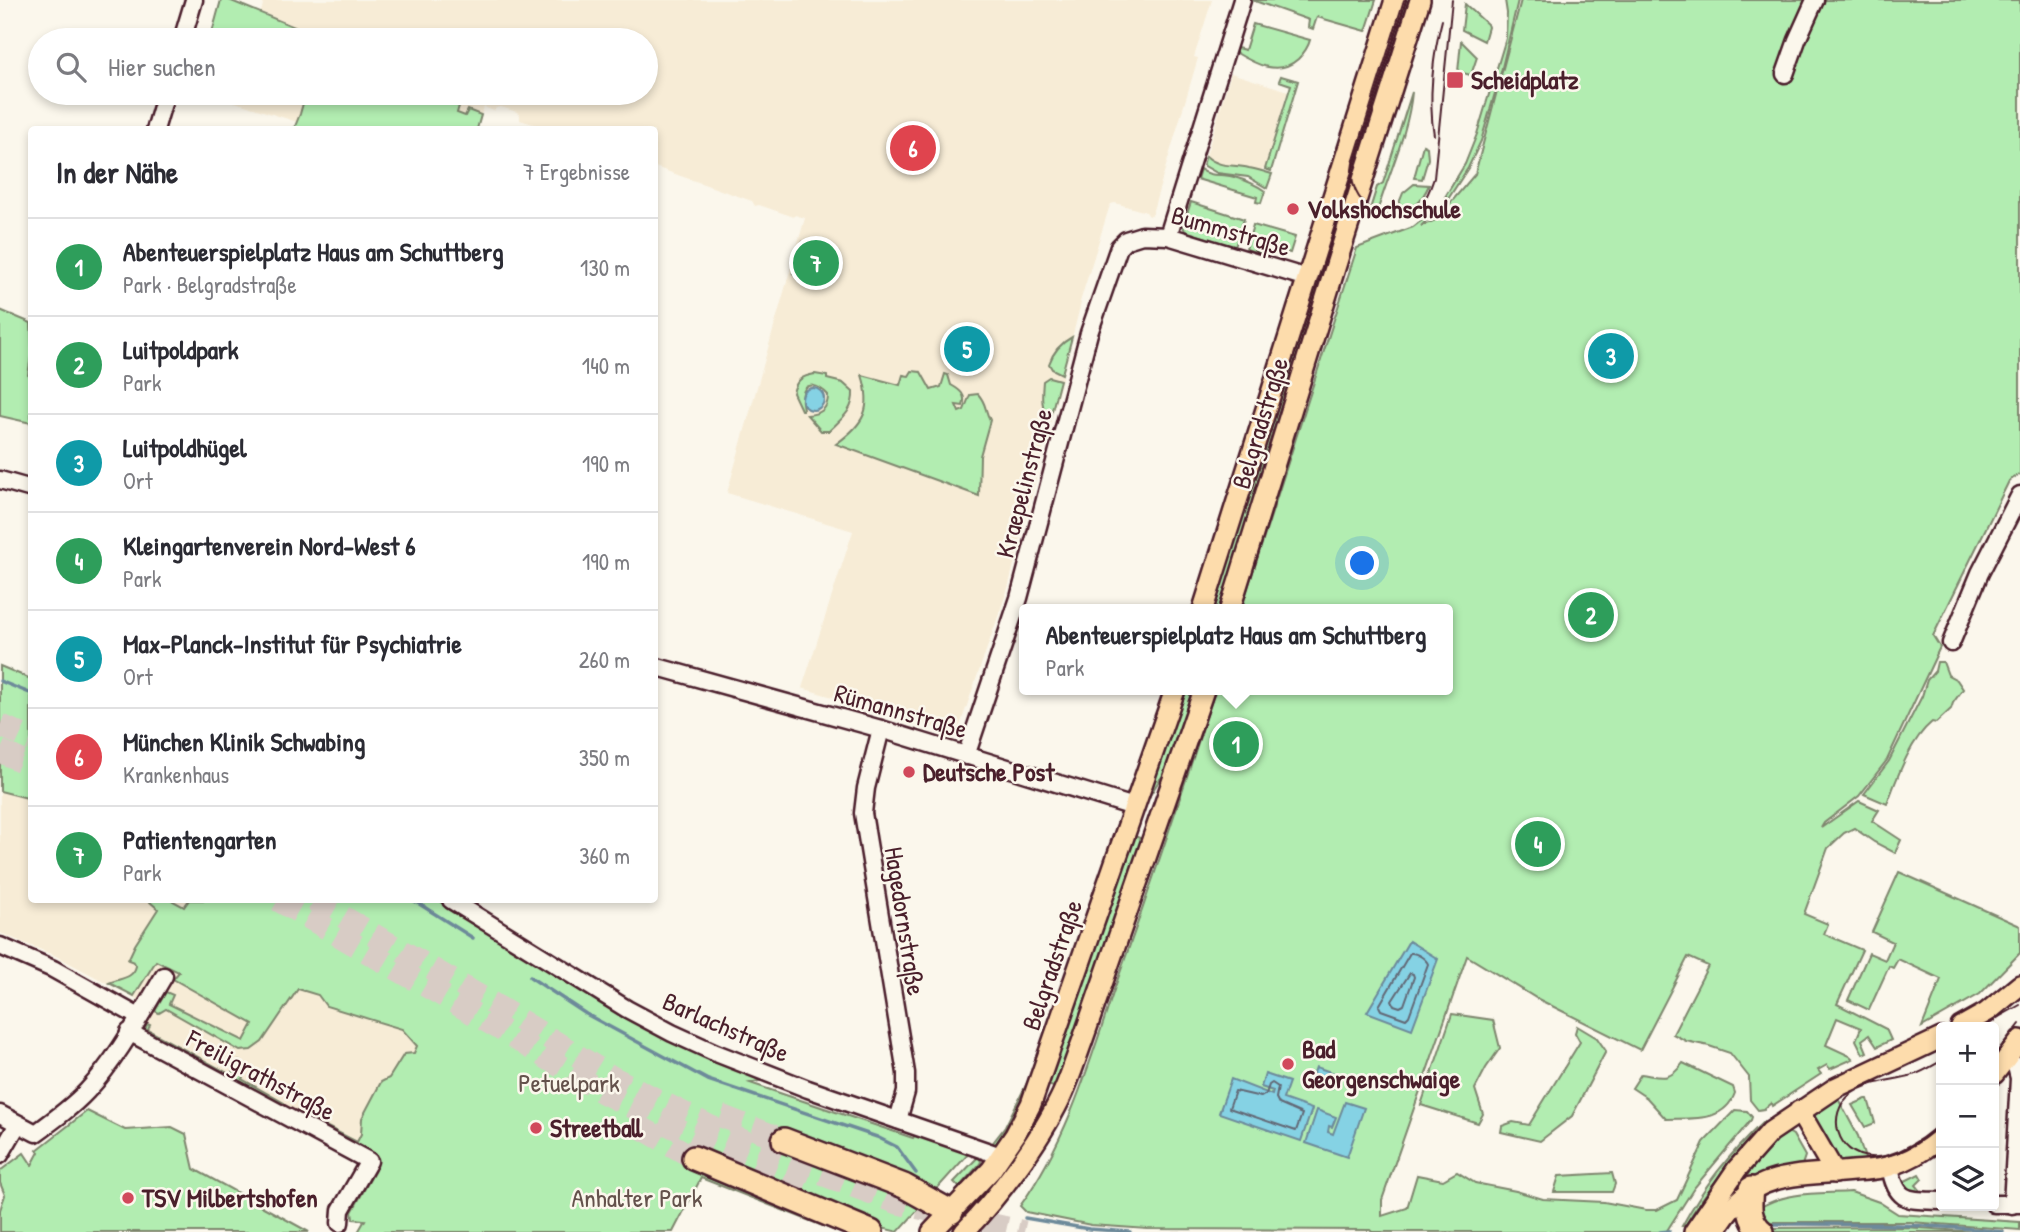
<!DOCTYPE html>
<html lang="de">
<meta charset="utf-8">
<style>
body{margin:0;font-family:"Patrick Hand",sans-serif;background:#f7f7f7;color:#2b2b33}
.controls{position:absolute;right:21px;bottom:21px;display:grid;overflow:hidden;border-radius:7px;box-shadow:0 4px 10px #0003}
.controls button{width:63px;height:63px;display:grid;place-items:center;padding:0;border:0;border-bottom:2px solid #e1e1e2;background:#fff;color:#2b2b33;font:35px sans-serif}
.you{position:absolute;left:1363px;top:564px;width:24px;height:24px;margin:-18px;border:5px solid #fff;border-radius:50%;background:#1a73e8;box-shadow:0 0 0 10px #1a73e833}
.badge{display:grid;place-items:center;width:46px;height:46px;border-radius:50%;background:#d1495b;color:#fff;font-size:23px;font-weight:700}
.pin{position:absolute;translate:-50% -50%;border:4px solid #fff;box-shadow:0 2px 7px #0006}
.popup{position:absolute;left:1019px;top:604px;width:434px;height:91px;box-sizing:border-box;display:grid;place-content:center;border-radius:7px;background:#fff;filter:drop-shadow(0 2px 5px #0005);font-size:23px;white-space:nowrap;color:#7c7c81}
.popup b{font-size:26px;color:#2b2b33}
.popup::after{content:'';position:absolute;left:50%;top:100%;margin-left:-14px;border:14px solid transparent;border-top-color:#fff}
.list{margin:0;padding:0;list-style:none}
h2{display:flex;justify-content:space-between;align-items:center;height:91px;margin:0;padding:0 28px;font-size:30px}
h2 small{font-size:23px;font-weight:400;color:#7c7c81}
.list li{display:grid;grid-template-columns:46px 1fr auto;gap:21px;align-items:center;box-sizing:border-box;height:98px;padding:0 28px;border-top:2px solid #e1e1e2}
.list b{display:block;font-size:26px;white-space:nowrap}
.list p{margin:0;font-size:23px;white-space:nowrap;color:#7c7c81}
.list em{font-size:23px;font-style:normal;color:#7c7c81}
.icon{flex:none;width:38px;height:38px;fill:none;stroke:currentColor;stroke-width:2;stroke-linecap:round;stroke-linejoin:round}
.map{position:relative;flex:none;width:2020px;height:1232px;overflow:hidden}
.search{position:absolute;background:#fff;box-shadow:0 4px 10px #0003;left:28px;top:28px;width:630px;height:77px;display:flex;align-items:center;gap:18px;box-sizing:border-box;padding:0 24px;border-radius:38px;color:#7c7c81;font-size:26px}
.panel{position:absolute;background:#fff;box-shadow:0 4px 10px #0003;left:28px;top:126px;width:630px;height:777px;border-radius:7px}
.map>svg:first-child{display:block}
.built{fill:#f7ecd6}
.green{fill:#b2edb1;stroke:#7e866e;stroke-width:2}
.water{fill:#85d2e4;stroke:#6d8a9a;stroke-width:2}
.lines{fill:none;stroke-linecap:round;stroke-linejoin:round}
.shore{stroke:#626775;stroke-width:2}
.stream{stroke:#6d8a9a;stroke-width:3.5}
.highway-tunnel{stroke:#d8ccc5;stroke-width:23;stroke-dasharray:23 11;stroke-linecap:butt}
.minor-casing{stroke:#4a1f2b;stroke-width:21}
.major-casing{stroke:#4a1f2b;stroke-width:24}
.highway-casing{stroke:#4a1f2b;stroke-width:28}
.minor{stroke:#fbf7ec;stroke-width:16}
.major{stroke:#fddcac;stroke-width:19}
.highway{stroke:#fddcac;stroke-width:23}
.tram{stroke:#4a1f2b;stroke-width:2}
.poi-dot{fill:#d1495b;stroke:#fbf7ec;stroke-width:2.5}
.labels{text-anchor:middle;stroke-width:5;stroke-linejoin:round;paint-order:stroke}
.poi-label{font-size:26px;font-weight:bold;fill:#4a1f2b;stroke:#fbf7ec;text-anchor:start}
.street-label{font-size:26px;fill:#4a1f2b;stroke:#fbf7ec}
.park-label{font-size:26px;fill:#64524c;stroke:#fbf7ec}
</style>
<div class="map">
<svg width="2020" height="1232" viewBox="0 0 2020 1232">
<rect width="100%" height="100%" fill="#fbf7ec"/>
<filter id="ink" filterUnits="userSpaceOnUse"><feTurbulence type="fractalNoise" baseFrequency=".0143" numOctaves="2"/><feDisplacementMap in="SourceGraphic" scale="14" xChannelSelector="R" yChannelSelector="G"/><feConvolveMatrix kernelMatrix="1 2 1 2 8 2 1 2 1" color-interpolation-filters="sRGB"/></filter>
<g filter="url(#ink)">
<g class="built">
<path d="M264,0H1212L1194,57L1198,58L1153,210V214L1149,216L1146,212L1115,203L1111,204L1109,208L1080,302L1081,303L1008,588L957,734L802,688L853,531L727,493L805,218L795,215L794,217L759,205L755,206L752,201L655,167L654,130L549,129L520,120V115L517,112L501,107L496,108L494,111L484,107L481,115L468,110L465,116L456,113L445,100L448,93H646V40H326L261,12Z"/>
<path d="M1231,73L1288,91L1265,169L1263,168L1262,171L1248,167L1223,166L1216,163L1206,156Z"/>
<path d="M207,93H272L303,103L297,122Z"/>
<path d="M0,778L31,790L32,900H189L152,958L277,1022L298,989L436,1029L392,1173L129,1029L137,999L56,956L0,933Z"/>
</g>
<g class="green">
<path d="M221,0H229L326,40H236L212,33Z"/>
<path d="M1252,0H1376L1366,31L1317,17L1313,29L1308,27L1309,20Z"/>
<path d="M1399,0H1412L1345,207L1344,200L1350,164Z"/>
<path d="M1505,0H1518L1500,76L1481,141L1468,168L1448,199L1445,197L1465,164L1477,134L1506,38L1507,13Z"/>
<path d="M1521,0H2020V474L2009,481L1933,636L1940,647L1887,760L1859,796L1824,823L1821,828L1859,801L1879,810L1872,821L1901,840L1895,853L1874,842L1854,828L1844,833L1828,848L1804,914L1828,924L1824,934L1862,950L1837,1004L1886,1029L1891,1040L1877,1047L1869,1035L1862,1040L1867,1052L1863,1054L1856,1040L1861,1028L1837,1018L1826,1045L1850,1056L1853,1059L1830,1069L1827,1065L1818,1070L1821,1074L1772,1106L1771,1103L1764,1109L1758,1110L1750,1100L1749,1077L1730,1053L1709,1046L1686,1041L1673,1034L1708,966L1688,957L1640,1050L1536,998L1467,956L1382,1200V1216L1407,1208L1417,1175L1443,1180L1457,1172L1475,1183L1516,1191L1543,1199L1604,1202L1646,1210H1657L1677,1200L1704,1142L1735,1110L1747,1111L1752,1117L1751,1120L1694,1188L1666,1232H1372L1370,1230L1148,1229L1091,1225L1026,1212L1020,1206C1067,1141 1090,1062 1115,987C1150,889 1183,790 1215,690H1448V609H1241L1357,248L1413,227L1430,214L1431,216L1421,226L1436,220L1475,174Z"/>
<path d="M1465,4L1487,24L1488,27L1484,41L1462,30Z"/>
<path d="M1253,24L1310,40C1308,48 1304,53 1298,59C1278,77 1255,64 1235,52L1237,48L1245,50Z"/>
<path d="M1461,41L1477,57L1471,75L1458,72Z"/>
<path d="M1281,76L1298,81L1271,171L1265,169L1291,85L1279,81Z"/>
<path d="M1412,92C1409,129 1390,171 1379,206L1375,209L1371,206L1377,187L1383,183Z"/>
<path d="M306,93H448L445,100L459,106L457,113L465,116L468,110L481,115L477,129H294L300,114Z"/>
<path d="M1423,145L1427,147L1428,159L1422,179L1414,178Z"/>
<path d="M1206,156C1219,168 1233,164 1249,168C1257,169 1264,172 1272,174L1267,188L1248,177L1217,173L1203,165Z"/>
<path d="M1200,169C1211,178 1221,173 1234,177C1245,180 1254,183 1265,191L1261,203L1256,202L1257,197L1197,179Z"/>
<path d="M1414,184L1429,185C1422,201 1413,210 1395,213L1403,193Z"/>
<path d="M1191,202L1244,219L1235,247L1185,231L1183,226Z"/>
<path d="M1253,225L1295,237L1290,253L1280,250L1266,255L1246,249Z"/>
<path d="M803,242L838,253L829,284L793,273Z"/>
<path d="M1323,268L1325,269L1278,433L1267,429L1319,269Z"/>
<path d="M0,310L31,323L32,350L28,375L31,377V423L0,416Z"/>
<path d="M1072,337L1062,374L1052,369L1049,364C1053,352 1061,343 1072,337Z"/>
<path d="M912,371L921,372L931,390L941,387L945,374L948,375L951,385C960,390 967,395 963,406L956,405L959,412L964,410L970,395L978,394C987,404 984,409 990,420L980,456L979,496L836,444C864,424 873,409 862,375L900,385L903,375L909,376Z"/>
<path d="M815,374L827,376V379L843,383L853,392C854,411 841,419 829,431H821L807,415C820,414 828,410 828,395C820,386 804,378 802,398C801,402 803,406 803,410H801L793,393C796,380 802,376 815,374Z"/>
<path d="M1049,377L1060,380L1050,418C1040,410 1042,394 1043,381Z"/>
<path d="M1266,432L1277,435L1223,609H1211Z"/>
<path d="M1937,662H1943L1948,675L1957,680L1963,689L1953,703L1951,709L1936,723L1932,722C1910,740 1897,778 1887,804L1864,794L1889,761L1922,696L1927,680L1935,671Z"/>
<path d="M0,666L31,679V799L0,791Z"/>
<path d="M1180,690H1197L1170,769L1160,779L1149,797L1142,805Z"/>
<path d="M1132,835L1145,840L1058,1085L1053,1087L1048,1085L1046,1080Z"/>
<path d="M1899,872L2020,926V953L1980,994L1922,1027L1941,979L1898,959L1893,968L1889,966L1869,1010L1848,1000L1869,953L1885,960L1893,942L1872,932Z"/>
<path d="M151,900H173V901L184,907L189,900H440L465,916L763,1080L750,1083L913,1138L917,1132L971,1151L898,1232L874,1226L847,1232H838L701,1178L673,1232H358L365,1220L353,1219L352,1212L375,1170L374,1164L295,1117L298,1112L357,1142L361,1134L362,1118L381,1082L389,1078L404,1054L414,1053L417,1046L402,1029L326,1006L318,995L298,989L262,1042L251,1050L240,1051L166,1009L159,1013L155,1011L166,992L173,995L169,1004L244,1041L253,1024L173,979L179,972L156,961L134,996L109,983C120,978 133,979 136,966L134,962L128,960L135,945L158,909L150,902Z"/>
<path d="M1452,1014L1493,1020L1500,1048L1486,1068L1475,1089L1483,1114L1478,1123L1421,1105Z"/>
<path d="M147,1024L150,1025L148,1030L231,1075L239,1061L249,1066L242,1079L284,1103L282,1109L144,1033Z"/>
<path d="M1577,1026L1597,1038L1606,1051L1572,1116L1540,1141L1501,1132L1502,1126L1513,1122L1529,1125L1580,1042L1575,1033Z"/>
<path d="M1039,1059L1041,1063L1015,1117L997,1144L991,1145L1005,1127Z"/>
<path d="M1683,1063L1733,1087L1735,1093C1724,1123 1692,1118 1666,1119L1647,1098L1632,1088L1641,1074C1662,1077 1669,1082 1683,1063Z"/>
<path d="M1836,1095L1858,1136L1867,1165L1845,1166L1834,1160L1811,1112Z"/>
<path d="M1866,1099H1868L1875,1123L1865,1127L1852,1105Z"/>
<path d="M87,1111L125,1130L172,1127L186,1134L194,1169L309,1232H0V1210L5,1195L0,1183V1171L24,1153L32,1165L39,1152L37,1150Z"/>
<path d="M1763,1122V1128C1734,1158 1706,1189 1685,1226H1682C1703,1187 1731,1152 1763,1122Z"/>
<path d="M1786,1131L1793,1135L1805,1156L1802,1165L1713,1219L1779,1135Z"/>
<path d="M979,1156L981,1162L978,1166L959,1187L954,1182Z"/>
<path d="M1612,1173L1615,1184L1612,1192H1554L1559,1176Z"/>
<path d="M1919,1174L1922,1179L1916,1185L1921,1191L1914,1192L1906,1190L1904,1185L1905,1181Z"/>
<path d="M1851,1192L1879,1202L1898,1214L2020,1222V1230L1910,1222H1769L1772,1228L1905,1227L1976,1232H1769L1763,1230L1761,1207C1788,1191 1820,1194 1851,1192Z"/>
</g>
<g class="water">
<circle cx="813" cy="399" r="11"/>
<path d="M1409,941L1438,959L1412,1029L1367,1012Z"/>
<path d="M1316,1067L1340,1075L1332,1088L1311,1081Z"/>
<path d="M1265,1074L1289,1082L1283,1099L1312,1109L1301,1141L1219,1113L1231,1079L1272,1095L1273,1091L1261,1087Z"/>
<path d="M1345,1102L1364,1108L1347,1157L1306,1143L1317,1110L1336,1117L1332,1127L1329,1126L1328,1132L1333,1134Z"/>
</g>
<g class="lines">
<g class="shore">
<path d="M1410,953C1416,952 1426,959 1428,964L1409,1016L1406,1019L1381,1010L1379,1006Z"/>
<path d="M1410,973L1413,974L1414,977L1404,1005L1400,1007L1394,1005L1392,1001Z"/>
<path d="M1272,1083L1278,1087L1276,1098L1279,1104L1302,1114L1296,1131L1229,1108L1235,1091L1261,1097L1266,1094L1269,1085Z"/>
</g>
<g class="stream">
<path d="M0,681L32,694"/>
<path d="M413,900L473,938"/>
<path d="M530,977L586,1014L708,1080L877,1137L897,1147L916,1173"/>
<path d="M1025,1218L1089,1229L1130,1232"/>
<path d="M1769,1224C1848,1224 1925,1223 2003,1232"/>
<path d="M1660,1232L1669,1231"/>
</g>
<g class="highway-tunnel">
<path d="M0,725L32,740"/>
<path d="M0,751L32,766"/>
<path d="M278,900L495,1026L604,1093L702,1141L813,1188"/>
<path d="M314,900L505,1011L612,1077L709,1126L811,1170L898,1203L1024,1232"/>
<path d="M721,1116L784,1140"/>
<path d="M642,1128L694,1158"/>
</g>
<g class="minor-casing">
<g id="minor">
<path d="M182,40L194,0"/>
<path d="M1785,74L1797,40L1815,0"/>
<path d="M155,130L166,93"/>
<path d="M1168,236L1242,0"/>
<path d="M0,480L32,489"/>
<path d="M1951,643L1980,573L2020,495"/>
<path d="M654,666L881,729L1134,807"/>
<path d="M881,729L866,788L863,813L906,1073V1092L898,1120"/>
<path d="M966,756L1019,598L1089,333L1119,247L1126,240L1142,235L1168,236L1307,278"/>
<path d="M451,900L627,1009L672,1033L716,1053L808,1089L1001,1156"/>
<path d="M0,946L53,969L139,1017"/>
<path d="M129,1032L369,1161L341,1210L340,1223"/>
<path d="M2006,1058L2016,1066L2019,1078L2012,1205"/>
<path d="M0,1114L36,1133C54,1120 72,1107 87,1091C118,1058 141,1014 164,976"/>
<path d="M0,1155L18,1124"/>
<path d="M1890,1166C1896,1203 1908,1200 1941,1201"/>
<path d="M1994,1204H2020"/>
</g>
</g>
<g class="major-casing">
<g id="major">
<path d="M1203,609L1395,0"/>
<path d="M1230,609L1340,252L1420,0"/>
<path d="M1961,1027L1986,1013L2020,985"/>
<path d="M1994,1074L2020,1040"/>
<path d="M1799,1111L1835,1173"/>
<path d="M932,1232L991,1170L1015,1135L1031,1104L1175,690"/>
<path d="M964,1232C998,1197 1039,1142 1060,1099C1069,1081 1075,1061 1082,1042L1204,690"/>
<path d="M1694,1232L1737,1169L1770,1132L1837,1087L1941,1038"/>
<path d="M1715,1232C1751,1169 1790,1177 1853,1171C1865,1170 1878,1170 1890,1166C1909,1160 1927,1149 1941,1137"/>
</g>
</g>
<g class="highway-casing">
<g id="highway">
<path d="M784,1140L904,1186L951,1212"/>
<path d="M694,1158L871,1232"/>
<path d="M1751,1189C1749,1206 1748,1220 1762,1232"/>
</g>
</g>
<use href="#minor" class="minor"/>
<use href="#major" class="major"/>
<use href="#highway" class="highway"/>
<g class="tram">
<path d="M1404,0L1353,163C1344,204 1392,235 1422,203C1428,196 1431,187 1434,178L1452,0"/>
<path d="M1434,135C1428,101 1433,53 1442,20"/>
<path d="M1981,1027L2020,1005"/>
<path d="M1994,1058L2020,1024"/>
<path d="M1941,1061C1932,1066 1923,1072 1913,1075C1892,1081 1869,1081 1851,1094C1825,1114 1837,1155 1870,1157C1898,1159 1922,1142 1941,1124"/>
</g>
</g>
</g>
<g class="poi-dot">
<rect x="1446" y="71" width="18" height="18" rx="3.5"/>
<circle cx="1293" cy="209" r="7"/>
<circle cx="909" cy="772" r="7"/>
<circle cx="1288" cy="1064" r="7"/>
<circle cx="536" cy="1128" r="7"/>
<circle cx="128" cy="1198" r="7"/>
</g>
<g class="labels">
<g class="poi-label">
<text x="1471" y="89">Scheidplatz</text>
<text x="1307" y="218">Volkshochschule</text>
<text x="923" y="781">Deutsche Post</text>
<text x="1302" y="1058">Bad<tspan x="1302" dy="30">Georgenschwaige</tspan></text>
<text x="550" y="1137">Streetball</text>
<text x="142" y="1207">TSV Milbertshofen</text>
</g>
<g class="street-label">
<text transform="translate(1231 231) rotate(16)" y="9">Bummstraße</text>
<text transform="translate(1260 423) rotate(-73)" y="9">Belgradstraße</text>
<text transform="translate(1024 483) rotate(-75)" y="9">Kraepelinstraße</text>
<text transform="translate(901 711) rotate(16)" y="9">Rümannstraße</text>
<text transform="translate(905 921) rotate(81)" y="9">Hagedornstraße</text>
<text transform="translate(1052 965) rotate(-71)" y="9">Belgradstraße</text>
<text transform="translate(726 1027) rotate(24)" y="9">Barlachstraße</text>
<text transform="translate(261 1075) rotate(28)" y="9">Freiligrathstraße</text>
</g>
<g class="park-label">
<text x="569" y="1092">Petuelpark</text>
<text x="637" y="1207">Anhalter Park</text>
</g>
</g>
</svg>
<div class="controls">
<button>+</button>
<button>−</button>
<button><svg class="icon" aria-label="layers" viewBox="0 0 24 24"><path d="M12 4l9 5-9 5-9-5zM3 14l9 5 9-5"/></svg></button>
</div>
<div class="you"></div>
<div class="pin badge" style="left:1236px;top:744px;background:#2e9e5b">1</div>
<div class="popup"><b>Abenteuerspielplatz Haus am Schuttberg</b>Park</div>
<div class="pin badge" style="left:1591px;top:615px;background:#2e9e5b">2</div>
<div class="pin badge" style="left:1611px;top:356px;background:#0f9aa8">3</div>
<div class="pin badge" style="left:1538px;top:844px;background:#2e9e5b">4</div>
<div class="pin badge" style="left:967px;top:349px;background:#0f9aa8">5</div>
<div class="pin badge" style="left:913px;top:148px;background:#e0444e">6</div>
<div class="pin badge" style="left:816px;top:263px;background:#2e9e5b">7</div>
<div class="search"><svg class="icon" aria-label="search" viewBox="0 0 24 24"><circle cx="10" cy="10" r="6"/><path d="M15 15l6 6"/></svg>Hier suchen</div>
<section class="panel">
<h2>In der Nähe<small>7 Ergebnisse</small></h2>
<ul class="list">
<li><span class="badge" style="background:#2e9e5b">1</span><div><b>Abenteuerspielplatz Haus am Schuttberg</b><p>Park · Belgradstraße</p></div><em>130 m</em></li>
<li><span class="badge" style="background:#2e9e5b">2</span><div><b>Luitpoldpark</b><p>Park</p></div><em>140 m</em></li>
<li><span class="badge" style="background:#0f9aa8">3</span><div><b>Luitpoldhügel</b><p>Ort</p></div><em>190 m</em></li>
<li><span class="badge" style="background:#2e9e5b">4</span><div><b>Kleingartenverein Nord-West 6</b><p>Park</p></div><em>190 m</em></li>
<li><span class="badge" style="background:#0f9aa8">5</span><div><b>Max-Planck-Institut für Psychiatrie</b><p>Ort</p></div><em>260 m</em></li>
<li><span class="badge" style="background:#e0444e">6</span><div><b>München Klinik Schwabing</b><p>Krankenhaus</p></div><em>350 m</em></li>
<li><span class="badge" style="background:#2e9e5b">7</span><div><b>Patientengarten</b><p>Park</p></div><em>360 m</em></li>
</ul>
</section>
</div>
